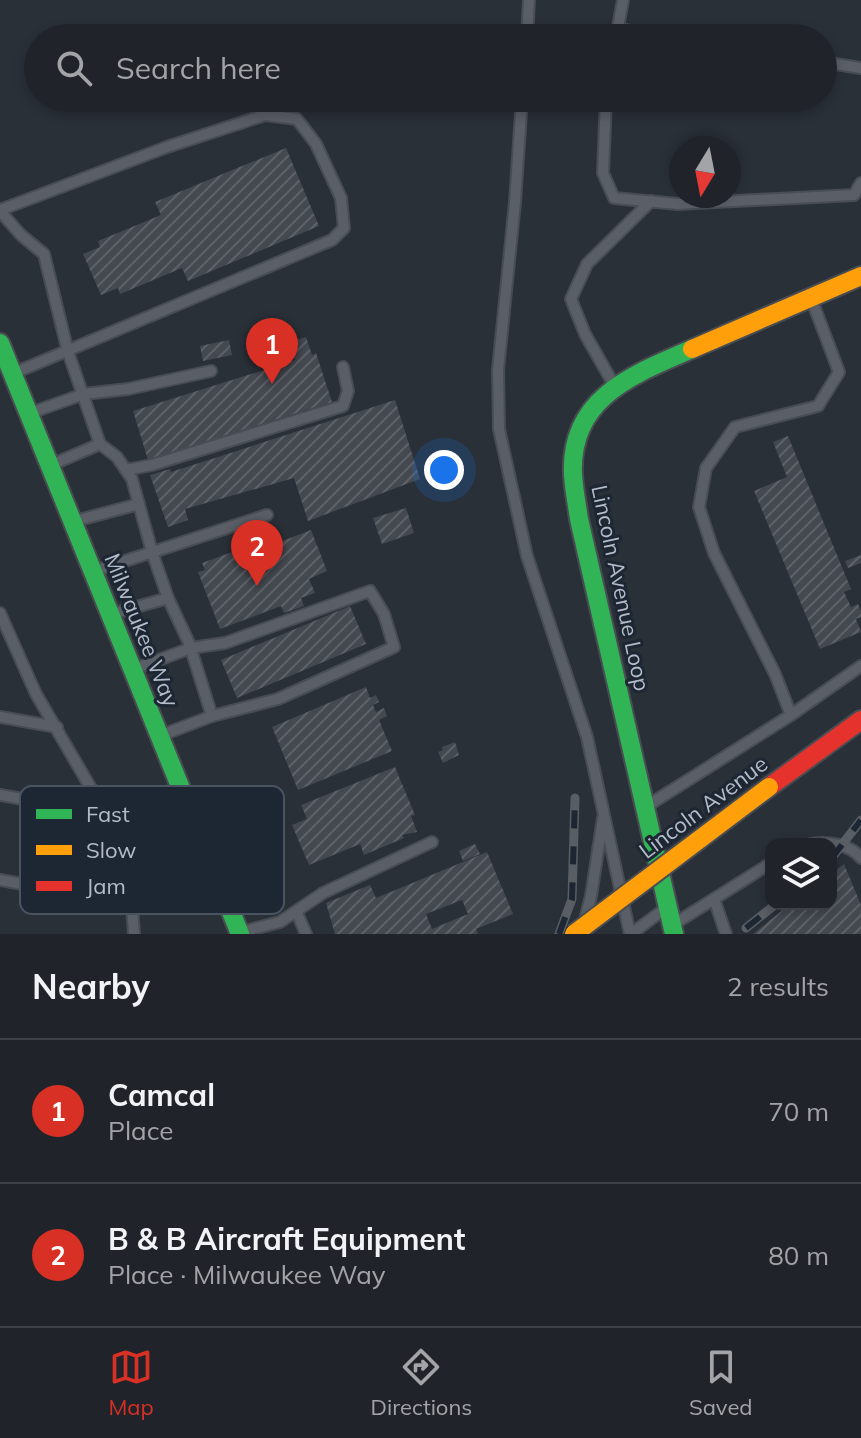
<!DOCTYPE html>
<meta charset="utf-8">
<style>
body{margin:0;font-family:Mulish,sans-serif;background:#282c32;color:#f1f3f6}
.controls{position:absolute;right:24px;bottom:24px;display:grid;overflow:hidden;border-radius:16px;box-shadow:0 4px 12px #0003}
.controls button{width:72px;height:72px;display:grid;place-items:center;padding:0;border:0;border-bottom:2px solid #3d4147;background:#20242a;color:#f1f3f6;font:40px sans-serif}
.compass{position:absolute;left:669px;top:136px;width:72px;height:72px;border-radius:50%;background:#20242a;box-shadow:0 4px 12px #0003;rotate:190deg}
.you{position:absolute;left:444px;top:470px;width:28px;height:28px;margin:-20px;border:6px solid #fff;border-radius:50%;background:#1a73e8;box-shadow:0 0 0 12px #1a73e833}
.badge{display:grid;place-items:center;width:52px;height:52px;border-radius:50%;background:#d93025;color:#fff;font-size:26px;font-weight:700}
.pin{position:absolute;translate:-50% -66px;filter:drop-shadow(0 2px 4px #0008)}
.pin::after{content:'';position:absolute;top:42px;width:28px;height:24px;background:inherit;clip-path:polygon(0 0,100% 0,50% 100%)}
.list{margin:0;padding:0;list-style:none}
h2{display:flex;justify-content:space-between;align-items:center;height:104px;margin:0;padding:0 32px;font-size:34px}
h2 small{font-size:26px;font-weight:400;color:#a2a4a8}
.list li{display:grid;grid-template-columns:52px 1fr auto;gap:24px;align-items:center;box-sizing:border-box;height:144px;padding:0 32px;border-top:2px solid #3d4147}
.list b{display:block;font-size:30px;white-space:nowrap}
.list p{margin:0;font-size:26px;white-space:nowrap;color:#a2a4a8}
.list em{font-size:26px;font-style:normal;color:#a2a4a8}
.icon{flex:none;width:44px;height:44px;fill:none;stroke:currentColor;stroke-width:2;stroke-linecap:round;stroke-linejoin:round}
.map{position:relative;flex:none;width:861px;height:934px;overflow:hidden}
.search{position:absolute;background:#20242a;box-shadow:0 4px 12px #0003;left:24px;right:24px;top:24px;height:88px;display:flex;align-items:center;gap:20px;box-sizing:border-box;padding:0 28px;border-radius:44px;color:#a2a4a8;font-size:30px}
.sheet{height:392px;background:#20242a}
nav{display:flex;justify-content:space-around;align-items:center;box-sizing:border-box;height:112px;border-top:2px solid #3d4147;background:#20242a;font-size:22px;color:#a2a4a8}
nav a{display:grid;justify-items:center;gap:4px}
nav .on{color:#d93025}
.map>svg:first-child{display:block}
.building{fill:url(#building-hatch);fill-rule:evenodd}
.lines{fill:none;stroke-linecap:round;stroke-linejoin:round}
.lane-casing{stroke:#484c53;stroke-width:14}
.fast-casing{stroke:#484c53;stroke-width:22}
.slow-casing{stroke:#484c53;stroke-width:22}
.jam-casing{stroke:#484c53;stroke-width:22}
.lane{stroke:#5a5e66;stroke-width:10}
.fast{stroke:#30b455;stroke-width:18}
.slow{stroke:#ff9f0a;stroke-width:18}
.jam{stroke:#e5322d;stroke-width:18}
.rail-casing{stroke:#595d64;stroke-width:9}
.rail{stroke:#1d2633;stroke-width:6;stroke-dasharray:18;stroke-linecap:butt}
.slow-bridge-casing{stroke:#484c53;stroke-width:22;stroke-linecap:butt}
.slow-bridge{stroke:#ff9f0a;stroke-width:18}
.labels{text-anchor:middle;stroke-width:6;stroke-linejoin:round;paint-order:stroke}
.street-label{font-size:22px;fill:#b4bcc9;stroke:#1d2633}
.key{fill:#1d2633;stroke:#4a5360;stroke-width:2}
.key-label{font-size:22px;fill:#b4bcc9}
</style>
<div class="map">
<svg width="861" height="934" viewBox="0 0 861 934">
<defs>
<pattern id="building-hatch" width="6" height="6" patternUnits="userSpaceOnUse" patternTransform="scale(2)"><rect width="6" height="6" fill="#444950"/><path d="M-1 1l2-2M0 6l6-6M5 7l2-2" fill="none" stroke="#5d6168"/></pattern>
</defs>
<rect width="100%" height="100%" fill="#2a3038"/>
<g class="building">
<path d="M286,148L319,226L188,281L182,268L120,294L118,288L101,295L83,254L100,247L98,241L161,215L155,202Z"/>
<path d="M306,337L312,355L316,353L332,402L148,460L133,411L274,367L273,364L266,366L262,354L287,347L291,361L295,360L290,342Z"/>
<path d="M229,340L232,355L203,361L200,346Z"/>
<path d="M395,400L420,479L308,521L294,478L185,509L188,520L168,527L150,475L170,469L171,472Z"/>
<path d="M788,436L851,589L844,592L851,607L858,604L861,611V617L856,619L861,632L820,649L754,491L787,477L773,442Z"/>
<path d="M406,508L414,533L382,544L373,518Z"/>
<path d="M311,530L327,571L309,579L315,593L301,598L304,606L284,613L281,606L220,629L198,572L205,570L202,563L232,552L235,559Z"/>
<path d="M861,555V563L848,568L845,561Z"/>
<path d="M350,606L366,644L237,698L221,660Z"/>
<path d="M366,687L370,698L376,695L379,702L373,705L376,712L384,708L387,716L379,720L392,751L298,790L272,727Z"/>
<path d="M455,742L459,755L443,763L438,752L443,750L442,747Z"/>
<path d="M395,767L415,815L411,816L417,832L402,835L404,838L364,855L360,844L309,865L292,825L307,819L301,805Z"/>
<path d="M475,844L480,854L463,861L459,851Z"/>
<path d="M487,852L513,914L476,929L478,934H335L326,903L370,885L376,898ZM462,900L468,914L432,929L426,914Z"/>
<path d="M844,864L861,905V934H753L790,904H831V874Z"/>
</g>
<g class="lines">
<g class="lane-casing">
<g id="lane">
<path d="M618,29L675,38"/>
<path d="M527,38L529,0"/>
<path d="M616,38L623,0"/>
<path d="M823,62L861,68"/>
<path d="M522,98L515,202L498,370L499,429L527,556L587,737L630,934"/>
<path d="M606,98L603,173L614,198L678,204L854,195L861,183"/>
<path d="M0,210L167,147L265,115L297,119L316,144L341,198L344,228L332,240L14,373"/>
<path d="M0,211L21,235L44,254L68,352L100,444L117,457L132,479L152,552L168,598L189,643L212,716"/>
<path d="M614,385L585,334L571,299L587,264L651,201"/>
<path d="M30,413L84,394L128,389L211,371"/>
<path d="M51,465L100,444"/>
<path d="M126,470L152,465L343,406L348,391L343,367"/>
<path d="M75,521L139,504"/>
<path d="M94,571L267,515"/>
<path d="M0,613L36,694L106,814L130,879L134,934"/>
<path d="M112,614L168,598"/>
<path d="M134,669L191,648L225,643L370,591L384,614L394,647L278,699L212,716L162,735"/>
<path d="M791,715L775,674L714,553L699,507L706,468L735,427L818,406L839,372L811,298"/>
<path d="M0,717L57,727"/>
<path d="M0,795L106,814"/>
<path d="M647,806L791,715L861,666"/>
<path d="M811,844C827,841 850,844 861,858"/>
<path d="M0,880L132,904"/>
<path d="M714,899L726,934"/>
<path d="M297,913L306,934"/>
<path d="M586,916L591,896L603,818"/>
<path d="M674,924L771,863"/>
<path d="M241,932L280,922L323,893L432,842"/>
<path d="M631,934L666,908"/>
</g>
</g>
<g class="fast-casing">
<g id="fast">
<path d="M0,343L240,934"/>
<path d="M674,934L579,519C577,505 574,490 573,475C569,398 632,375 692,349"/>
</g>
</g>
<g class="slow-casing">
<path id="slow" d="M692,349L861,276"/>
</g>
<g class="jam-casing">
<path id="jam" d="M769,787L861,720"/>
</g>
<use href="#lane" class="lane"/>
<use href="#fast" class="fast"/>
<use href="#slow" class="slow"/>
<use href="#jam" class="jam"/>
<g class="rail-casing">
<g id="rail">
<path d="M831,859L861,820"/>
<path d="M746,928L776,904"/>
<path d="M559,934L572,899L575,798"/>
</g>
</g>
<use href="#rail" class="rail"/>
<g class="slow-bridge-casing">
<path id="slow-bridge" d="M574,934L769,787"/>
</g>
<use href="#slow-bridge" class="slow-bridge"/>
</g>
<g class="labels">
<g class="street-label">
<text transform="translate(621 588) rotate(78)" y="8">Lincoln Avenue Loop</text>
<text transform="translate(142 630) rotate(68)" y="8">Milwaukee Way</text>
<text transform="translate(703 807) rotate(-37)" y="8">Lincoln Avenue</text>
</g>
</g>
<rect x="20" y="786" width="264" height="128" rx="12" class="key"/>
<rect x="36" y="809" width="36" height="10" fill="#30b455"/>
<rect x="36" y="845" width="36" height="10" fill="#ff9f0a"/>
<rect x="36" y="881" width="36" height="10" fill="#e5322d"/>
<g class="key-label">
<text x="86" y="822">Fast</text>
<text x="86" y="858">Slow</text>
<text x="86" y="894">Jam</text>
</g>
</svg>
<div class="controls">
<button><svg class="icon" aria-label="layers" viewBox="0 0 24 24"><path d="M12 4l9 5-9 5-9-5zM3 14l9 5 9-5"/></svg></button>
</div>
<svg class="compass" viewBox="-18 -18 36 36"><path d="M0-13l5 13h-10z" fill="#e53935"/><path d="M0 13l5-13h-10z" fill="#a2a4a8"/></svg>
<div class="you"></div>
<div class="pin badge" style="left:272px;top:384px">1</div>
<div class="pin badge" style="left:257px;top:586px">2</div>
<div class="search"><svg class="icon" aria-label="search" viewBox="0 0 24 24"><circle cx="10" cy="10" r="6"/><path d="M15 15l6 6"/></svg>Search here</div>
</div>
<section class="sheet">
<h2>Nearby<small>2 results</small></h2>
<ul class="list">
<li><span class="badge">1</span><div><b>Camcal</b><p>Place</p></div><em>70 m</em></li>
<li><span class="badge">2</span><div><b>B &amp; B Aircraft Equipment</b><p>Place · Milwaukee Way</p></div><em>80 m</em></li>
</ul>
</section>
<nav>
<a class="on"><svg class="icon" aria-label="map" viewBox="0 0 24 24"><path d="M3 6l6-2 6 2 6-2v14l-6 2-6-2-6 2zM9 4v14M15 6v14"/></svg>Map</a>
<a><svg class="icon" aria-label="directions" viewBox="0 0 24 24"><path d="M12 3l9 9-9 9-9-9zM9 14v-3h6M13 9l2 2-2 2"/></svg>Directions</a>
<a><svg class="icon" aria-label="saved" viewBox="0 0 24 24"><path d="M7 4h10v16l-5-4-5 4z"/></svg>Saved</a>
</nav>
